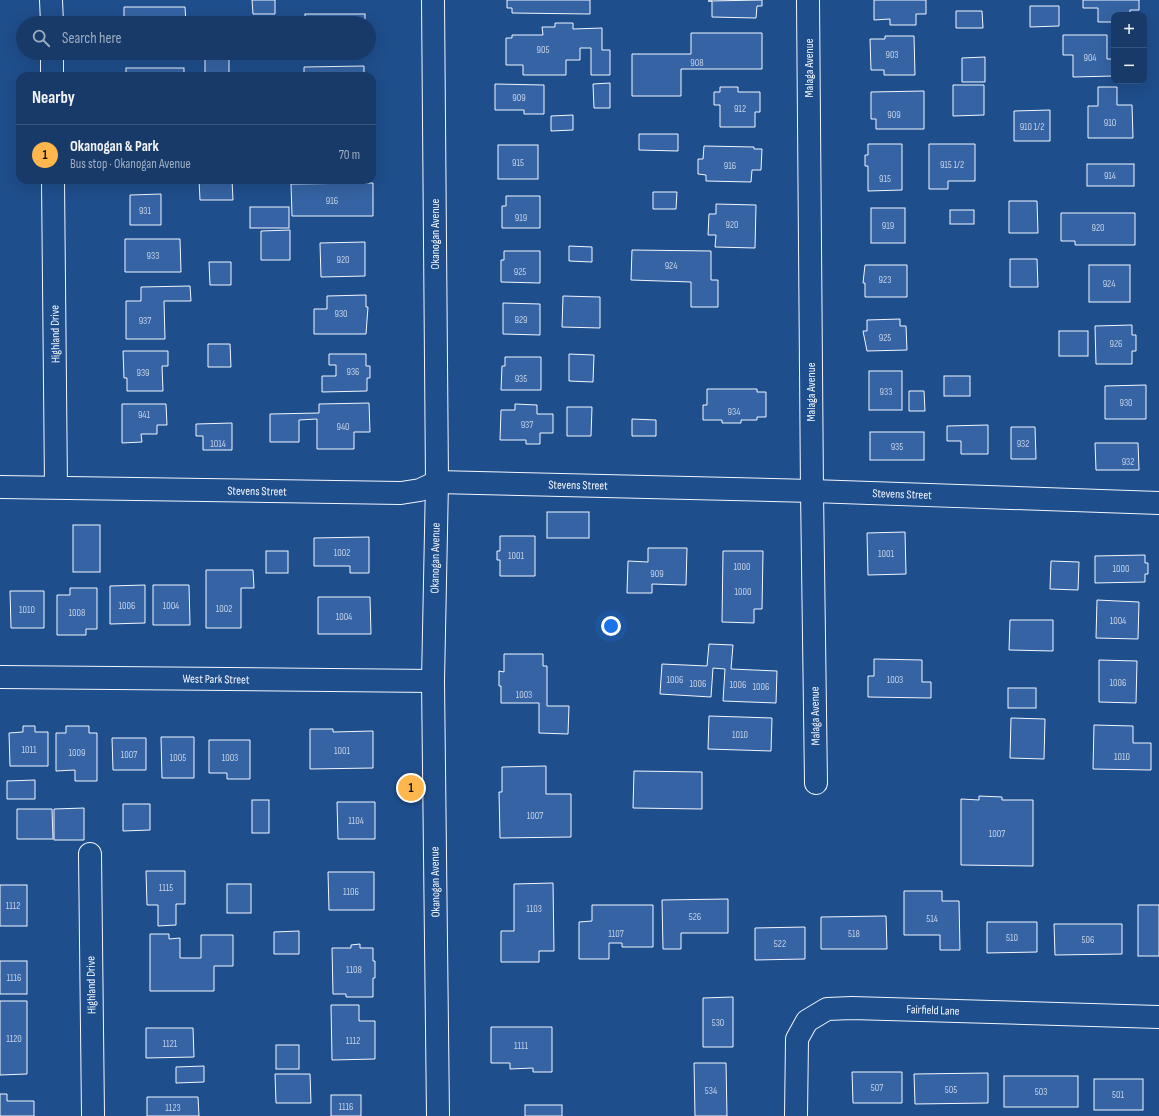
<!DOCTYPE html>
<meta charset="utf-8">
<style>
body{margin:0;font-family:"Sofia Sans Condensed",sans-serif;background:#244571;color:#f1f3f6}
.controls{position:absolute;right:12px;top:12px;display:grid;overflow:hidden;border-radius:8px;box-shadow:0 4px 16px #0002}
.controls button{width:36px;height:36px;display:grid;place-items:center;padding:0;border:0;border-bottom:1px solid #36547d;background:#173a69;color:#f1f3f6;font:20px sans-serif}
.you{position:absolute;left:611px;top:626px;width:14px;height:14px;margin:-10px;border:3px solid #fff;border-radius:50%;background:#1a73e8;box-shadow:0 0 0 6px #1a73e833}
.badge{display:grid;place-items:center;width:26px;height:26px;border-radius:50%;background:#ffb74d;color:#111;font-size:13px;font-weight:700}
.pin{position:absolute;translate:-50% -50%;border:2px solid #fff;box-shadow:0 1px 4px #0006}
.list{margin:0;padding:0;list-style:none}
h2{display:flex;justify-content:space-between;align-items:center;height:52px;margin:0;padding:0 16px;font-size:17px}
h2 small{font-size:13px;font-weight:400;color:#9eadc0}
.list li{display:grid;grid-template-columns:26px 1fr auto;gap:12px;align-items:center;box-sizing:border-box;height:60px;padding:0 16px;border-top:1px solid #36547d}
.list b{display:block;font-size:15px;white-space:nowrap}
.list p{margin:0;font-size:13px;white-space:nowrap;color:#9eadc0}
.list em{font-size:13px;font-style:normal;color:#9eadc0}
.icon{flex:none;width:22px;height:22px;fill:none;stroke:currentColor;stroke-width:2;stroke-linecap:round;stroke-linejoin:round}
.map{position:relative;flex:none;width:1159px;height:1116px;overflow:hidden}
.search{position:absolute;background:#173a69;box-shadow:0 4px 16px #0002;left:16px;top:16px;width:360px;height:44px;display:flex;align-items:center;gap:10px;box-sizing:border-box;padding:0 14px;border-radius:22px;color:#9eadc0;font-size:15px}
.panel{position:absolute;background:#173a69;box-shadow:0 4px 16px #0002;left:16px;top:72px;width:360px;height:112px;border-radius:12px}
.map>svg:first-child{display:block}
.building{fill:#3563a3;stroke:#f2f6ff}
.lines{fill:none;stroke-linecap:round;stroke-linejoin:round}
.minor-casing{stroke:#f2f6ff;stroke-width:24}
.minor{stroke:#1f4e8c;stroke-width:22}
.labels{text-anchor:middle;stroke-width:3;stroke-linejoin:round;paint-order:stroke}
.number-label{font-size:10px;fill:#c3d1e8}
.street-label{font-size:12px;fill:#f2f6ff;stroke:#1f4e8c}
</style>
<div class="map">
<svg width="1159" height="1116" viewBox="0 0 1159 1116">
<rect width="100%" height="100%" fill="#1f4e8c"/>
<g class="building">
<path d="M252,0H275V14H253Z"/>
<path d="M507,0H590V14L512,13V8H507Z"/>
<path d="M762,0V6H757L756,18L712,17V1H708Z"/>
<path d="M874,0H926V14H916V25H890V19L874,20Z"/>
<path d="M1083,0H1139V10H1130V15H1114V22H1098V8H1083Z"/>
<path d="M1030,6H1059V26L1030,27Z"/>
<path d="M124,7H185L186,23H124Z"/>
<path d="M956,11H982L983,28H956Z"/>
<rect x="305" y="14" width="60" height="9"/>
<path d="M555,23H573V29L602,28V50H610V75H591V48H580V60H566V75H523V65H506V38H512V35H543L542,27H555Z"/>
<path d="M691,33H762V69H681V96H632V54H691Z"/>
<path d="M1063,35H1107V59H1114V76L1073,77V55H1063Z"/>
<path d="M885,36H914L915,75H884V70H871L870,39H885Z"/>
<rect x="205" y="53" width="24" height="23"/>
<path d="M313,53H351V54L313,55Z"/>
<path d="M985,57V82H962V58Z"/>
<path d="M364,66V76H304V67Z"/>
<rect x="126" y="68" width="58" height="8"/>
<path d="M610,83V108H594L593,84Z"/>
<path d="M495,84L544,85V114H524V110H495Z"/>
<path d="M953,85H984V115L953,116Z"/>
<path d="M720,87H738V92H760V112H755V127H720V105H714V92H720Z"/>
<path d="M1098,87H1117V105H1132L1133,138H1088V106H1098Z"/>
<path d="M924,91V129H876V119H871V92Z"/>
<path d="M1050,110V141H1014V111Z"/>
<path d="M573,115V130L551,131V116Z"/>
<path d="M639,134H678V151L639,150Z"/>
<path d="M868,144H902V190L868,191V166H865V155H868Z"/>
<path d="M929,144H975V181H948V189H929Z"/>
<rect x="498" y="145" width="40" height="34"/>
<path d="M704,146L754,147V149H762L761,170H752L751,182L706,181V175L698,174V159H703Z"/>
<rect x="1087" y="164" width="47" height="22"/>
<path d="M199,180H232L233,200H200Z"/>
<path d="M373,183V216H292L291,184Z"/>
<path d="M653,192H677L676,209H653Z"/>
<path d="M161,194V225H130V195Z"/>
<path d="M506,196H540V228H502V206H506Z"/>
<path d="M1009,201H1037L1038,233H1009Z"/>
<path d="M716,204L756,205L755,248L715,247L716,235H708L709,214H716Z"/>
<rect x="250" y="207" width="39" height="21"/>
<rect x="871" y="208" width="34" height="35"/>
<rect x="950" y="210" width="24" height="14"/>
<path d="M1061,213H1135V245H1075V241H1061Z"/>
<path d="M290,230V260H261V231Z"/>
<path d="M125,239H180L181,272H125Z"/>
<path d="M365,242V276L321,277L320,243Z"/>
<path d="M569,246L592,247V262L569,261Z"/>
<path d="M632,250L711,251V280H718V307H691V282L631,280Z"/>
<path d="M504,251H540V283L501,282V260H504Z"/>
<path d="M1010,259H1037L1038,287H1010Z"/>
<path d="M209,262H231V285H210Z"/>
<path d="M865,265H907V297H865V283H863Z"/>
<rect x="1089" y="265" width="41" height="37"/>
<path d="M190,286L191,301H164L165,339H126V301H141V287Z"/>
<path d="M366,295V307H368L366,334H314V309H327V296Z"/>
<path d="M563,296L600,297V328L562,327Z"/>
<path d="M503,303L540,304V335L503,334Z"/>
<path d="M900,319V326H906L907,350L867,351L863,331H867V320Z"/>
<path d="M1132,325V335H1136V351H1132V364H1096L1095,326Z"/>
<rect x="1059" y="331" width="29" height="25"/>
<path d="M208,344H230L231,367H208Z"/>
<path d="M123,351H168V366H162L163,391H127V378H124Z"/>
<path d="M329,354H366V366H370V378H367V391L322,392V376H336V365H329Z"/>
<path d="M569,354L594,355L593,382L569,381Z"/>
<path d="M505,357H541V390H501L502,366H505Z"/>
<rect x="869" y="371" width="33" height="39"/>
<rect x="944" y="376" width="26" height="20"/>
<path d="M1146,385V419H1105V386Z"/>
<path d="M707,389H757V392H766V417H757V420H741V423H722V420H703V405H707Z"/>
<path d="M909,391H924L925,411H909Z"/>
<path d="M369,403L370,432H354V449H317V419L299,420V442H270V414L319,413V404Z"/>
<path d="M122,404H166L167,425H157V434H141L142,442L122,443Z"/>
<path d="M515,404L537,405V414H553V433H540V444H526V440H500L501,410H515Z"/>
<path d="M567,407H592L591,436H567Z"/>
<path d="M632,419L656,420V436H632Z"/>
<path d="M232,423V450H203V436H196V424Z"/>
<path d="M988,425V454H961V441H947V426Z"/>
<path d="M1011,427H1035L1036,459H1011Z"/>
<rect x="870" y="432" width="54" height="28"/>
<path d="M1095,443H1138L1139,470H1096Z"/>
<rect x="547" y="512" width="42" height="26"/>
<rect x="73" y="525" width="27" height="47"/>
<path d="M905,532L906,574L868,575L867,533Z"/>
<path d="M500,536H535V576H500V560H497V551H500Z"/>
<path d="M369,537V573H350V566H314V538Z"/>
<path d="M648,548H687L686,585L652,584V593H627L628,561L648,562Z"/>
<rect x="266" y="551" width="22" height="22"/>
<path d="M723,551H763L762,609H754V623L722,622Z"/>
<path d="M1145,555V563H1148V574H1145V582L1095,583V556Z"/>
<path d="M1051,561L1079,562L1078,590L1050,589Z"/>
<path d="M206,570H253L254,588H241V628H206Z"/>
<path d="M145,585V623L110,624V586Z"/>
<path d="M153,585H189L190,625H153Z"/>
<path d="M70,588H97V629H86V635H57V595H70Z"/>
<path d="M10,591H44V628H11Z"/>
<path d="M318,597H370L371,634H318Z"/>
<path d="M1097,600L1139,602L1138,639L1096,638Z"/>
<path d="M1010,620H1053V651L1009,650Z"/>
<path d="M709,644L733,645L731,669L777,671L776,703L723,701L725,669L713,668L711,697L660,694L662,664L707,666Z"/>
<path d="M504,654H543V666H547V706H569L568,734L539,733V703H501V686H499V671L504,672Z"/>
<path d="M874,659L922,660V682H931V698L868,697V676H874Z"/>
<path d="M1099,660L1137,661L1136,703L1099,702Z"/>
<rect x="1008" y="688" width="28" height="20"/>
<path d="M709,716L772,718L771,751L708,749Z"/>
<path d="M1011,718L1045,719L1044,759L1010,758Z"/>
<path d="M1094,725L1133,726V743H1151V770L1093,769Z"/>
<path d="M23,726H35V732H48V766H10L9,733L23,732Z"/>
<path d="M66,726H89V733H97V781H75V770L56,771V733H66Z"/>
<path d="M310,729H333V732L373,731V768L310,769Z"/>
<path d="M161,737H194V778H162Z"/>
<path d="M112,738H146V770H113Z"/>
<path d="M209,740H250V779H227V773H209Z"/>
<path d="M546,766V794H571V837L500,838L499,792H502V767Z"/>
<path d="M634,771L702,772V809L633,808Z"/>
<path d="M35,780V799H7V781Z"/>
<path d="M979,796L1002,797V800H1033V866L961,865V799L979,800Z"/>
<rect x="252" y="800" width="17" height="33"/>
<path d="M337,802H375V839H338Z"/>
<path d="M123,804H150V830L123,831Z"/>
<path d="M84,808V840H54V809Z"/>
<path d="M17,809H52L53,839H17Z"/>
<path d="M146,871H185V904H176V925L158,926V905H147Z"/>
<path d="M328,872H374V910H329Z"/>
<path d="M553,883L554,951H539V962H501V931H514V884Z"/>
<rect x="227" y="884" width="24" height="29"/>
<rect x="0" y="885" width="27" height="41"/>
<path d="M904,891H942V901H959L960,950H940V935H904Z"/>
<path d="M728,899V933H681V949H663L662,900Z"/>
<path d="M592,905H653V947H622V943H609V959H579V922L592,921Z"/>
<rect x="1138" y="905" width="21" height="51"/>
<path d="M886,916L887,949H821V917Z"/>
<path d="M987,922H1037V952L987,953Z"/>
<path d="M1054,924H1122V954L1055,955Z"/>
<path d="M805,927V959L755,960V928Z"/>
<path d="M299,931V954H274V932Z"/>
<path d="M150,934H169V939L180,938V958H201V935H233V966H214V991H150Z"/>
<path d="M360,944V948H373V961H375V978H373V997H346V994H333L332,948H351V945Z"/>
<rect x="0" y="961" width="27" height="33"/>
<path d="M733,997V1047H703V998Z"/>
<path d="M0,1001H27V1074L0,1075Z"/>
<path d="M331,1005H359V1021H375V1059L332,1060Z"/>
<path d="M491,1027H552V1072H533V1068L510,1069V1063H491Z"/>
<path d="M146,1028H193L194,1057L146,1058Z"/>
<rect x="276" y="1045" width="23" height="24"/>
<path d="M694,1063H726L727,1116H695Z"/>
<path d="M204,1066V1082L176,1083V1067Z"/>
<path d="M852,1072H902V1103H853Z"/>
<path d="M988,1073V1103L915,1104L914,1074Z"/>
<path d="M275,1074H310L311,1103H276Z"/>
<rect x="1004" y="1076" width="74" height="31"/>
<rect x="1094" y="1079" width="49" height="31"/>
<path d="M0,1094H7V1101H34V1116H0Z"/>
<rect x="331" y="1095" width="30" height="21"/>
<path d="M147,1097H198L199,1116H147Z"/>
<rect x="525" y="1105" width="37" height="11"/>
</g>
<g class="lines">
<g class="minor-casing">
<g id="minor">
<path d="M51,0L52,23"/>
<path d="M433,0L437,482L433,681L438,1116"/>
<path d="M808,0L812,491L816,783"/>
<path d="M52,53V76"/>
<path d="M53,180L56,487"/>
<path d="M0,487L401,493L420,490L437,482L812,491L1159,503"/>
<path d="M0,677L433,681"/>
<path d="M90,854L93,1116"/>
<path d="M796,1116L797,1039L807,1021L827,1009L852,1008L1159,1017"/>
</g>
</g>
<use href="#minor" class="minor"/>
</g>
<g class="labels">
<g class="number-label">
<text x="543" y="53">905</text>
<text x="892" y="58">903</text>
<text x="1090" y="61">904</text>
<text x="697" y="66">908</text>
<text x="519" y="101">909</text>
<text x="740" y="112">912</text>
<text x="894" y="118">909</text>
<text x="1110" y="126">910</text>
<text x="1032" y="130">910 1/2</text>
<text x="518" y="166">915</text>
<text x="952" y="168">915 1/2</text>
<text x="730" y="169">916</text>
<text x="1110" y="179">914</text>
<text x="885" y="182">915</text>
<text x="332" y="204">916</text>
<text x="145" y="214">931</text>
<text x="521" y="221">919</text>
<text x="732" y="228">920</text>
<text x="888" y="229">919</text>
<text x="1098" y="231">920</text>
<text x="153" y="259">933</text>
<text x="343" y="263">920</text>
<text x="671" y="269">924</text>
<text x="520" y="275">925</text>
<text x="885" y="283">923</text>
<text x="1109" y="287">924</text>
<text x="341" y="317">930</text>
<text x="521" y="323">929</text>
<text x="145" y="324">937</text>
<text x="885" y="341">925</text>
<text x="1116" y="347">926</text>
<text x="353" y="375">936</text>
<text x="143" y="376">939</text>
<text x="521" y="382">935</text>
<text x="886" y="395">933</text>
<text x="1126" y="406">930</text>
<text x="734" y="415">934</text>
<text x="144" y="418">941</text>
<text x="527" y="428">937</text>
<text x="343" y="430">940</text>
<text x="218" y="447">1014</text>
<text x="1023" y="447">932</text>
<text x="897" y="450">935</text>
<text x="1128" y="465">932</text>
<text x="342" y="556">1002</text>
<text x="886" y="557">1001</text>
<text x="516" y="559">1001</text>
<text x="742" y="570">1000</text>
<text x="1121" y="572">1000</text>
<text x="657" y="577">909</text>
<text x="743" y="595">1000</text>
<text x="127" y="609">1006</text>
<text x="171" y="609">1004</text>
<text x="224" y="612">1002</text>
<text x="27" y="613">1010</text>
<text x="77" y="616">1008</text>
<text x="344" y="620">1004</text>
<text x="1118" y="624">1004</text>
<text x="675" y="683">1006</text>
<text x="895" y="683">1003</text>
<text x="1118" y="686">1006</text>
<text x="698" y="687">1006</text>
<text x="738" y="688">1006</text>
<text x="761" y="690">1006</text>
<text x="524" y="698">1003</text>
<text x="740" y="738">1010</text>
<text x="29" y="753">1011</text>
<text x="342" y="754">1001</text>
<text x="77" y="756">1009</text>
<text x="129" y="758">1007</text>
<text x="1122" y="760">1010</text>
<text x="178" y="761">1005</text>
<text x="230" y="761">1003</text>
<text x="535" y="819">1007</text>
<text x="356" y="824">1104</text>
<text x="997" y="837">1007</text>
<text x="166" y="891">1115</text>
<text x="351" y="895">1106</text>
<text x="13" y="909">1112</text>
<text x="534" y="912">1103</text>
<text x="695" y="920">526</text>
<text x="932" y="922">514</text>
<text x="616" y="937">1107</text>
<text x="854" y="937">518</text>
<text x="1012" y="941">510</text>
<text x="1088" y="943">506</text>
<text x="780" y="947">522</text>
<text x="354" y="973">1108</text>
<text x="14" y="981">1116</text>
<text x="718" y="1026">530</text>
<text x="14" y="1042">1120</text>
<text x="353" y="1044">1112</text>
<text x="170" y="1047">1121</text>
<text x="521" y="1049">1111</text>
<text x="877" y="1091">507</text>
<text x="951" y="1093">505</text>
<text x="711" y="1094">534</text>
<text x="1041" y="1095">503</text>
<text x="1118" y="1098">501</text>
<text x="346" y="1110">1116</text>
<text x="173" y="1111">1123</text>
</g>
<g class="street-label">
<text transform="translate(809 68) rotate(-90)" y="4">Malaga Avenue</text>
<text transform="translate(435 234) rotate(-90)" y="4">Okanogan Avenue</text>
<text transform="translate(55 334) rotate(-91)" y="4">Highland Drive</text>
<text transform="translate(811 392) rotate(-90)" y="4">Malaga Avenue</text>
<text transform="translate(578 485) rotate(1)" y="4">Stevens Street</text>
<text transform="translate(257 491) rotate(1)" y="4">Stevens Street</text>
<text transform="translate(902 494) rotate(2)" y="4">Stevens Street</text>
<text transform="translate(435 558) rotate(-89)" y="4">Okanogan Avenue</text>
<text transform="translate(216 679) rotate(1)" y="4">West Park Street</text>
<text transform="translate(815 716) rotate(-91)" y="4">Malaga Avenue</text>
<text transform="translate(435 882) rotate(-91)" y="4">Okanogan Avenue</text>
<text transform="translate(91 985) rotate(-91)" y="4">Highland Drive</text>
<text transform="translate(933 1010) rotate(2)" y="4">Fairfield Lane</text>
</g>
</g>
</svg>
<div class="controls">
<button>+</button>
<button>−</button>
</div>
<div class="you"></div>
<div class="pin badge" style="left:411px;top:788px">1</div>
<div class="search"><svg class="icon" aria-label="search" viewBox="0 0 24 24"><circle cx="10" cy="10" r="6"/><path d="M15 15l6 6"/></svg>Search here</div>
<section class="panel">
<h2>Nearby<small></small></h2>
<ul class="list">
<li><span class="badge">1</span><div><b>Okanogan &amp; Park</b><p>Bus stop · Okanogan Avenue</p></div><em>70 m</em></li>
</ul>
</section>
</div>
